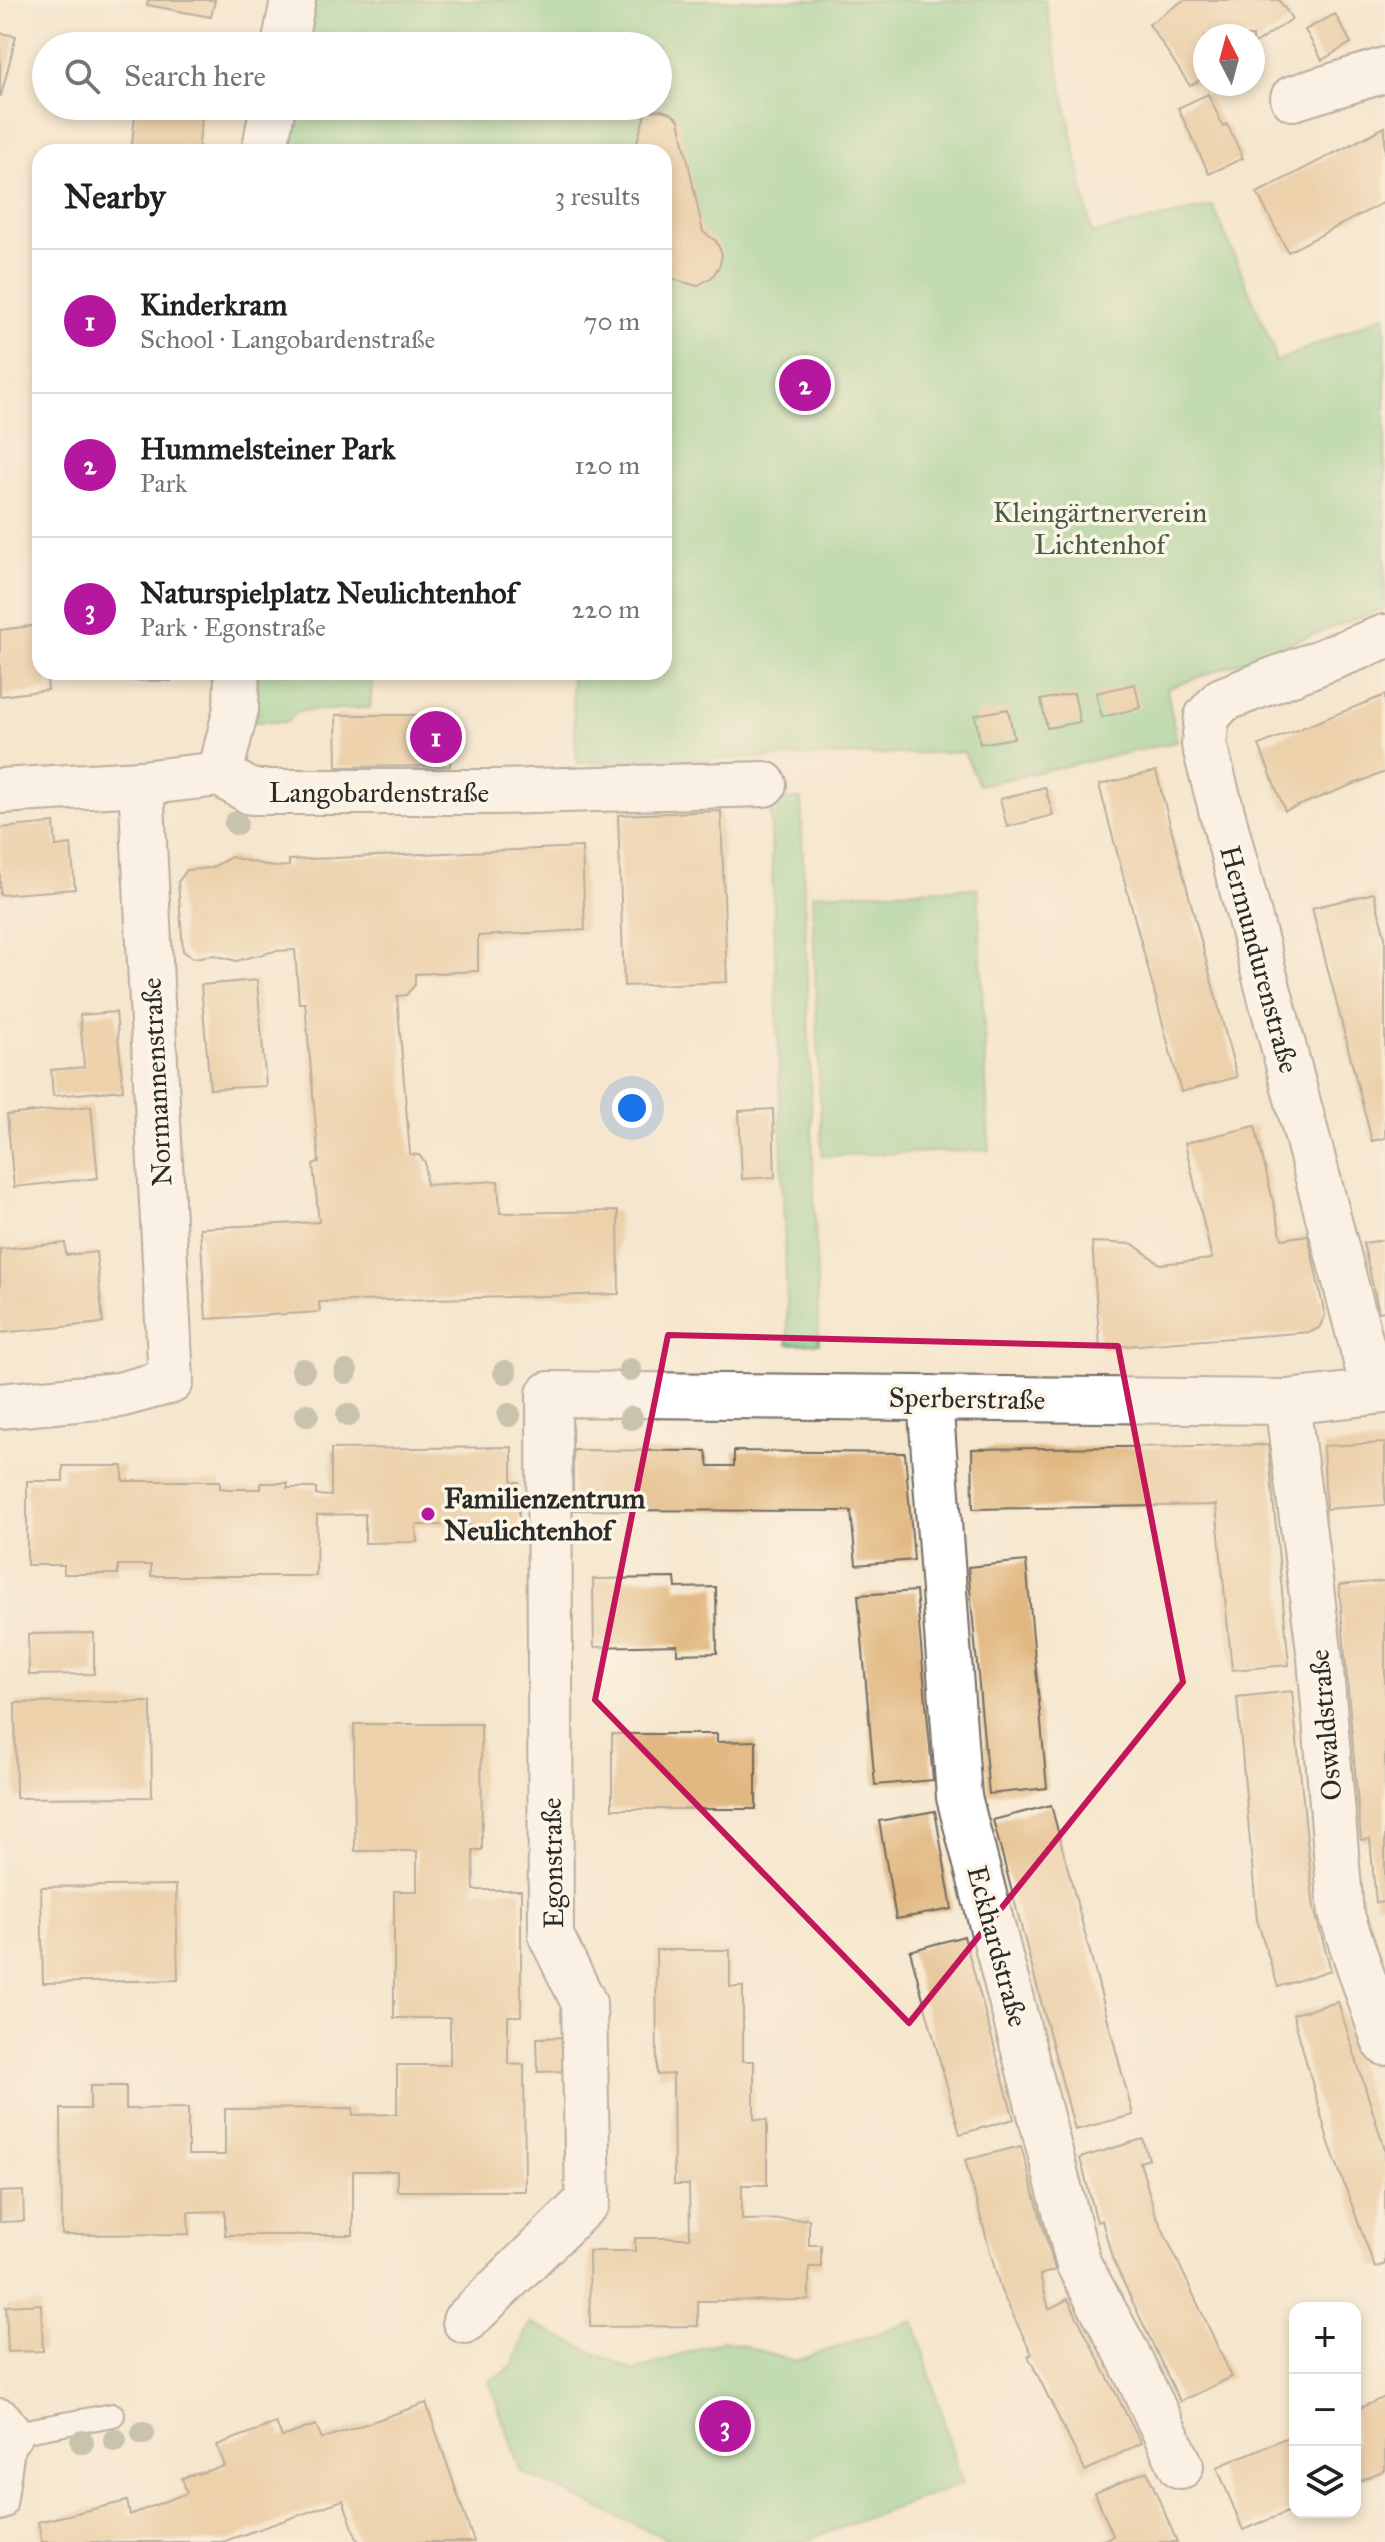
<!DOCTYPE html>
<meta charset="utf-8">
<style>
body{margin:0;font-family:"IM FELL Great Primer",serif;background:#f2f2f2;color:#202124}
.controls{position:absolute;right:24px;bottom:24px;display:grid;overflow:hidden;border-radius:16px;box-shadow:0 4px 12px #0003}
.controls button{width:72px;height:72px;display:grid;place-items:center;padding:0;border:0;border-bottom:2px solid #e0e0e0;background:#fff;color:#202124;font:40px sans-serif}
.compass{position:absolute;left:1193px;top:24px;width:72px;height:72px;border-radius:50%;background:#fff;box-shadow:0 4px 12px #0003;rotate:354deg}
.you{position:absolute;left:632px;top:1108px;width:28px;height:28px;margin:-20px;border:6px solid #fff;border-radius:50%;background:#1a73e8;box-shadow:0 0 0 12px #1a73e833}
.badge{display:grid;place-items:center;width:52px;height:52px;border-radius:50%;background:#b5179e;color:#fff;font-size:26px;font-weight:700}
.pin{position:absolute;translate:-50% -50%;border:4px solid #fff;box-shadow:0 2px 8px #0006}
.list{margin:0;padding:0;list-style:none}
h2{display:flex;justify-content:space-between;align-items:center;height:104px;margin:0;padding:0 32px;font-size:34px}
h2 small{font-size:26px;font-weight:400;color:#757577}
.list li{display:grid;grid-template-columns:52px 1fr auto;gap:24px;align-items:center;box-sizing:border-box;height:144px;padding:0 32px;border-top:2px solid #e0e0e0}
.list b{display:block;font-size:30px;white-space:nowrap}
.list p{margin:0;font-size:26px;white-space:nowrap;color:#757577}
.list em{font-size:26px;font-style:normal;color:#757577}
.icon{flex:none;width:44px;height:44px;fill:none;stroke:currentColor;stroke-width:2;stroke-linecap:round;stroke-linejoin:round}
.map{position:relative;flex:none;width:1385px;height:2542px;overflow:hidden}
.search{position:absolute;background:#fff;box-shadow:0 4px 12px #0003;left:32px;top:32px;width:640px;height:88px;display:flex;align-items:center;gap:20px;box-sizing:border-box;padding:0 28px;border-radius:44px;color:#757577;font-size:30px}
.panel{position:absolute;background:#fff;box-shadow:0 4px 12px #0003;left:32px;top:144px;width:640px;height:536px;border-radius:24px}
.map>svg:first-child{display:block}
.green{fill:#83cd8b;stroke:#577c5b;stroke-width:2}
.building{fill:#e1b881}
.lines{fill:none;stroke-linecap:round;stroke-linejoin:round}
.service-casing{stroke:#726c64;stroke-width:26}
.pedestrian-casing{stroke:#726c64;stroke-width:36}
.minor-casing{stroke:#726c64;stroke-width:48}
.service{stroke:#fff;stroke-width:22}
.pedestrian{stroke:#fff;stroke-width:32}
.minor{stroke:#fff;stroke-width:44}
.tree{fill:#959a84}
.marked{fill:none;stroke:#c2185b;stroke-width:6;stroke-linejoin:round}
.poi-dot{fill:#b5179e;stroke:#fcf5e5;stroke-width:3}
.labels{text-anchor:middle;stroke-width:7;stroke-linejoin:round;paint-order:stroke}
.park-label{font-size:28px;fill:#455c48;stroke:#fcf5e5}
.street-label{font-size:28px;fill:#2b2b2b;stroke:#fcf5e5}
.poi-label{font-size:28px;font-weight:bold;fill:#2b2b2b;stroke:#fcf5e5;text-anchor:start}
</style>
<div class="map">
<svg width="1385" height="2542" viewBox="0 0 1385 2542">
<rect width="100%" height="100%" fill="#fcf5e5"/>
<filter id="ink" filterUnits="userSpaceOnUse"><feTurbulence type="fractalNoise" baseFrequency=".0125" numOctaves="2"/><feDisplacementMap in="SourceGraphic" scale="16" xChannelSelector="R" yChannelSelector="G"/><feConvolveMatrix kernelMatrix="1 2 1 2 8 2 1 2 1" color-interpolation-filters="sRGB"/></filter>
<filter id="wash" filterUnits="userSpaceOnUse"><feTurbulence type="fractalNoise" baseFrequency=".006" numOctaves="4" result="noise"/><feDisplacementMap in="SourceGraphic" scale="32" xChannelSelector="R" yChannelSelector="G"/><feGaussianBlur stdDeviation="1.8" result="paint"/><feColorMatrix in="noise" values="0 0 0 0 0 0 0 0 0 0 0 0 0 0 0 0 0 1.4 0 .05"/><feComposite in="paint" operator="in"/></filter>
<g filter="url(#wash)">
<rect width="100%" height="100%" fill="#f6e6cd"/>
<g class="green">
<path d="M314,0H1045L1092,234L1213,206L1273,347L1275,362L1385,315V608L1167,689L1177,742L979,785L964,752L577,763L571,672H664V152H288L295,106H658V46H305Z"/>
<path d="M256,672H373L370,708L298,711L287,722H254Z"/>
<path d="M801,799L819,1343L788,1344L770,800Z"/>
<path d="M978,888L989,1150L822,1156L812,894Z"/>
<path d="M914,2321L962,2484L802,2542H673L521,2472L489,2381L512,2367L530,2323L634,2371L724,2340L796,2361Z"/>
</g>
<g id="blocks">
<g class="building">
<path d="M148,0H215L211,17L147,5Z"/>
<path d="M1184,0H1279L1292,19L1253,45V36H1205V77L1190,86L1149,24Z"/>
<path d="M1335,14L1351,43L1322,60L1305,30Z"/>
<path d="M0,33L16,36L1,96H0Z"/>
<path d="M1208,94L1223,126L1227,124L1243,158L1209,174L1178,108Z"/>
<path d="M136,106H203L198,152H131Z"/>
<path d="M661,110L671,113L679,120L703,232L716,241L722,254L720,265L712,277L697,286L673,279L668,270L664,254V152H634L646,111Z"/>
<path d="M1385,127V202L1288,252L1257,193Z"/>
<path d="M40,625V672H46L48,690L0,696V630Z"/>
<path d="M108,672H171V681L108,680Z"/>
<path d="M1135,684L1140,708L1102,717L1096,693Z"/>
<path d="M1074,693L1080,722L1047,728L1041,700Z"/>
<path d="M1385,695V772L1285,811L1259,745Z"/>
<path d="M1008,709L1014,738L980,744L975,715Z"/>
<path d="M336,715H450V766L337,767Z"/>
<path d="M1156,771L1237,1077L1181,1092L1099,785Z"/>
<path d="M1045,787L1053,815L1007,827L1000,799Z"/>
<path d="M721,811L727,982L624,986L618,815Z"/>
<path d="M54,823L56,846L71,844L75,889L0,895V828Z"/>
<path d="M582,847L585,930L478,936V971L415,974V985L406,995L397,996L410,1154L419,1155L425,1162L426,1185L498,1181L500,1213L618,1211L619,1294L319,1302L320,1312L206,1319L200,1228L319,1222L313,1164L319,1162L305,1003H299L295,950L275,951L236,961L214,955L193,958L183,951L178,882L187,870L211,868L231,857L274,867L289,866V860Z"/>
<path d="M1374,893L1385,937V1138L1372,1141L1312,908Z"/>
<path d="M257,980L266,1086L210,1089L201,985Z"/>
<path d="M116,1012L123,1090L53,1096L51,1070L84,1067L80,1015Z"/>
<path d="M91,1106L98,1178L14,1187L7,1115Z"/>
<path d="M773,1109L775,1177L742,1179L739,1111Z"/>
<path d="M1255,1126L1282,1239L1308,1235L1325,1316L1319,1328L1311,1332L1100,1348L1092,1242L1133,1244L1160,1264L1212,1259L1185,1143Z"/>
<path d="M1385,1240V1311L1379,1312L1363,1243Z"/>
<path d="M65,1243L66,1255L96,1252L103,1323L0,1333V1249Z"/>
<path d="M1385,1443V1505L1326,1509L1323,1446Z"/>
<path d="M1268,1445L1289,1665L1232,1670L1216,1505L973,1509L972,1449Z"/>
<path d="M512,1447V1482H519V1534L470,1535V1525H416L417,1542L365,1543V1514L317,1515L316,1576H151V1565H118V1574H64V1565H27V1481H63V1466H123V1481H220V1488L229,1489H261V1483H288L287,1488H316V1495L331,1496V1449Z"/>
<path d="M573,1450L706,1451L709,1466H734V1451L905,1453L914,1560L856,1565L851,1511L573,1510Z"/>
<path d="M1026,1561L1047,1788L989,1794L968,1567Z"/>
<path d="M675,1578L676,1588L716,1587L717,1653L677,1654V1645L594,1647L593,1579Z"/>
<path d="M1385,1581V1902L1376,1903L1370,1839L1361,1840L1339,1585Z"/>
<path d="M916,1591L933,1780L875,1785L858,1595Z"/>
<path d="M94,1633V1674L29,1675L28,1634Z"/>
<path d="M1292,1691L1314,1909L1331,1970L1278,1987L1257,1920L1237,1697Z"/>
<path d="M89,1702H151L152,1797L16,1798L15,1703Z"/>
<path d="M354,1724H481L482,1850H473L474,1890H521V2016H508V2064L524,2065L525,2191H397V2171H353V2235H225V2211L188,2212L189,2234L62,2235L61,2109H90V2086H126V2109L188,2108V2155H225V2109L353,2108V2115L397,2114V2065H450V2018H394V1891H417V1851H355Z"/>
<path d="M612,1734H717V1742L756,1741V1809H612Z"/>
<path d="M1051,1805L1133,2115L1075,2130L993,1820Z"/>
<path d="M935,1811L952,1909L896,1919L879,1821Z"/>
<path d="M176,1885L178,1980L43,1983L41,1887Z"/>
<path d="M964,1936L1014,2119L960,2134L910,1951Z"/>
<path d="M656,1950H730V1987H743V2061H754V2119L767,2120V2185H742V2220L809,2219V2245H821V2267H809V2300L698,2301V2326L590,2327L589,2251H635V2238H690L689,2185H674L673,2074L657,2075Z"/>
<path d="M1338,2002L1385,2150V2264L1375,2268L1328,2140L1293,2014Z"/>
<path d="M571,2037V2071L538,2072L537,2038Z"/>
<path d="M1143,2139L1149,2159L1140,2162L1155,2213L1232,2377L1180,2402L1112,2258L1102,2220L1097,2222L1080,2158Z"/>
<path d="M1021,2146L1055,2270L1040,2275L1049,2309L1068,2299L1141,2443L1085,2471L1028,2356L1032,2354L1001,2291L965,2160Z"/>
<path d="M23,2191L24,2221L0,2222V2192Z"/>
<path d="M41,2304L43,2351L8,2352L6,2306Z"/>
<path d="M1385,2397V2470L1355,2483V2410Z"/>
<path d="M426,2403L474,2542H358L343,2500L222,2542H42L38,2522L127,2501L130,2515L187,2493L182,2478L225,2466L217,2445L276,2423L282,2437L316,2425L322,2439Z"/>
<path d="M1295,2434V2509L1243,2530L1217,2467Z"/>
<path d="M1147,2471L1177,2542H1099L1113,2536L1095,2493Z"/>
</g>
</g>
</g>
<g filter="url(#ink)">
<use href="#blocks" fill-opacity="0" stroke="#726c64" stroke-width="2"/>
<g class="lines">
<g class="service-casing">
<path id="service" d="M10,2434L113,2415"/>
</g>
<g class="pedestrian-casing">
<path id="pedestrian" d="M0,2504L10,2434"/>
</g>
<g class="minor-casing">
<g id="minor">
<path d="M284,46L293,0"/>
<path d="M1293,98L1385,70"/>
<path d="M264,152L273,106"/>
<path d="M220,774L236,709L237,672"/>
<path d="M0,791L141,783L220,774L251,792H497L764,784"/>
<path d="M1374,1392L1204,744L1207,717L1222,700L1385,637"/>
<path d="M930,1398L959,1797L1079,2265L1127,2353L1181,2466"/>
<path d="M1287,1402L1320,1658L1341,1913L1385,2043"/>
<path d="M0,1406L119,1395L171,1381L141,783"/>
<path d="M465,2321L588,2201L584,2003L551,1936L549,1394L1287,1402L1385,1391"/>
<path d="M0,2421L10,2434"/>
</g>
</g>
<use href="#service" class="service"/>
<use href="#pedestrian" class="pedestrian"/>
<use href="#minor" class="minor"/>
</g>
<g class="tree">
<circle cx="236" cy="823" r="12"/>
<circle cx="303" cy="1370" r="12"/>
<circle cx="630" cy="1370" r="12"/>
<circle cx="346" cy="1372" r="12"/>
<circle cx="505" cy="1372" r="12"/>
<circle cx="307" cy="1415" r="12"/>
<circle cx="348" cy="1415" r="12"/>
<circle cx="509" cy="1415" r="12"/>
<circle cx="631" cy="1418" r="12"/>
<circle cx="143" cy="2433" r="12"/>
<circle cx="115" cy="2440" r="12"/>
<circle cx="82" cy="2442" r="12"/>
</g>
</g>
<path d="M0 0H1385V2542H0ZM668,1335L1118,1346L1183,1682L909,2023L595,1700Z" fill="#f6e6cd" fill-opacity=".55" fill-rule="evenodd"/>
<path class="marked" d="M668,1335L1118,1346L1183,1682L909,2023L595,1700Z"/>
<circle class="poi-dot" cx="428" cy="1514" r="8"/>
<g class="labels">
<g class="park-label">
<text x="1100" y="522">Kleingärtnerverein<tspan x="1100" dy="32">Lichtenhof</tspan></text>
</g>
<g class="street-label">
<text x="379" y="802">Langobardenstraße</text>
<text transform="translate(1260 959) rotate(75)" y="10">Hermundurenstraße</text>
<text transform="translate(156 1082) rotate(-93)" y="10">Normannenstraße</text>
<text transform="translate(967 1398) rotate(1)" y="10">Sperberstraße</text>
<text transform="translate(1325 1725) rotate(-95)" y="10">Oswaldstraße</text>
<text transform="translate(552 1863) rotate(-91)" y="10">Egonstraße</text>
<text transform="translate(998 1946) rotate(75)" y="10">Eckhardstraße</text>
</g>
<g class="poi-label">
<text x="444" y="1508">Familienzentrum<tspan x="444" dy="32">Neulichtenhof</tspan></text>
</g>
</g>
</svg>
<div class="controls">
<button>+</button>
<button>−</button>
<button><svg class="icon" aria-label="layers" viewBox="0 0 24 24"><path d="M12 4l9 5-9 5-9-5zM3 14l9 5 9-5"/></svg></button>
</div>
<svg class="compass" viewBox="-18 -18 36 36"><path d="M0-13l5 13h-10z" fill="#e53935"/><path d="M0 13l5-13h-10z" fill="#757577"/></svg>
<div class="you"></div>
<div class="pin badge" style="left:436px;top:737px">1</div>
<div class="pin badge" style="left:805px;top:385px">2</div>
<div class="pin badge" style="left:725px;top:2426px">3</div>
<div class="search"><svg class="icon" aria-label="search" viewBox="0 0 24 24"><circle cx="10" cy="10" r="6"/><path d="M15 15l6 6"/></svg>Search here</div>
<section class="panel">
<h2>Nearby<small>3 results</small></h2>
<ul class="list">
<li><span class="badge">1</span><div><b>Kinderkram</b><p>School · Langobardenstraße</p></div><em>70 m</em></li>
<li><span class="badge">2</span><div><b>Hummelsteiner Park</b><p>Park</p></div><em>120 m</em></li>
<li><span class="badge">3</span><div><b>Naturspielplatz Neulichtenhof</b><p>Park · Egonstraße</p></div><em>220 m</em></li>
</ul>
</section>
</div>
